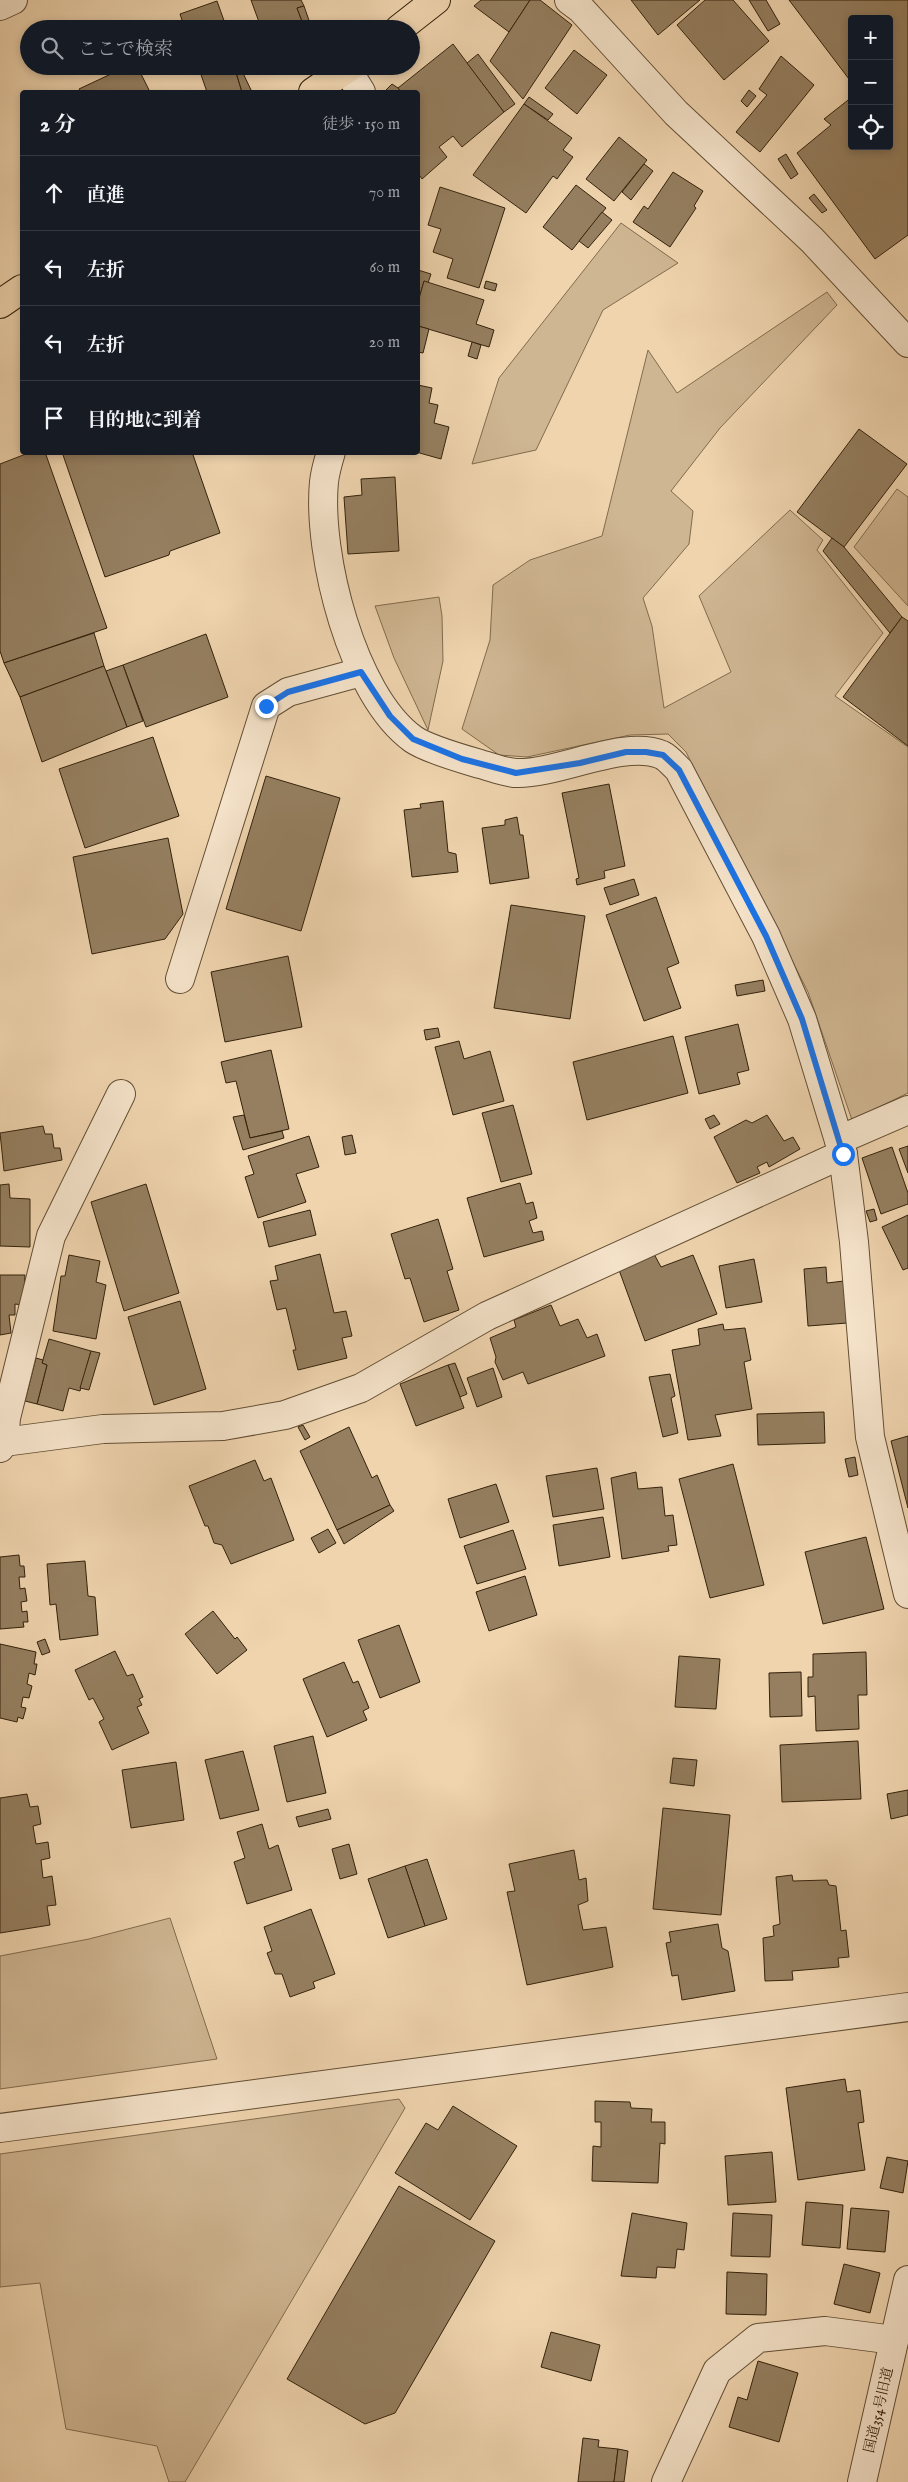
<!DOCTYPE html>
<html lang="ja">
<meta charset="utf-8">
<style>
body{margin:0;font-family:"IM FELL English","Noto Serif JP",serif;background:#20242c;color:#f1f3f6}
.controls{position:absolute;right:15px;top:15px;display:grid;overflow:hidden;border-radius:5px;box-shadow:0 2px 8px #0003}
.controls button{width:45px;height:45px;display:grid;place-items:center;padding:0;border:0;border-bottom:1px solid #363941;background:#171b24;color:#f1f3f6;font:25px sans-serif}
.stop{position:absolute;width:15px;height:15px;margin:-11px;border:4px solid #1a73e8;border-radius:50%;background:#fff}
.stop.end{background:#1a73e8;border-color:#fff;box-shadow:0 1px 5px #0008}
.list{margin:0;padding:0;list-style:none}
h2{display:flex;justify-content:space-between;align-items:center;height:65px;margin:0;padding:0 20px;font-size:21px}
h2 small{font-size:16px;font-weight:400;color:#9ea1a6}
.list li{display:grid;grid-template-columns:32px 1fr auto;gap:15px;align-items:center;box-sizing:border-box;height:75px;padding:0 20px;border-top:1px solid #363941}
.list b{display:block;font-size:19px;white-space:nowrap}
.list em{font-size:16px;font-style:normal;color:#9ea1a6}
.icon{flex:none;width:28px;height:28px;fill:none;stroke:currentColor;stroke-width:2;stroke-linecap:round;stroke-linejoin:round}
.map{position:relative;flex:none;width:908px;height:2482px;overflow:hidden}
.search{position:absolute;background:#171b24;box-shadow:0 2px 8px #0003;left:20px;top:20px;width:400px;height:55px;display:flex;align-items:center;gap:12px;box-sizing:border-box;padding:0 18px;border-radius:28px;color:#9ea1a6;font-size:19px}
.panel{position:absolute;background:#171b24;box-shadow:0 2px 8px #0003;left:20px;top:90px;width:400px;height:365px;border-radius:5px}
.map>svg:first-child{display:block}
.green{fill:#cfb692;stroke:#826c4e}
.building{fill:#957f60;stroke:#34220b}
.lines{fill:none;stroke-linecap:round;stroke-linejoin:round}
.minor-casing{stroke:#634e34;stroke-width:30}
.major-casing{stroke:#34220b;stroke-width:30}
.minor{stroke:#f5e3ca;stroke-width:28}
.major{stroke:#efd4ae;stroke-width:28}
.route{stroke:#1a73e8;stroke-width:6}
.labels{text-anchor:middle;stroke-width:4;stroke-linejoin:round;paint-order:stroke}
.street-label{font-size:14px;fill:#34220b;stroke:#f5e3ca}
</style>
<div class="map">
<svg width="908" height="2482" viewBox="0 0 908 2482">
<rect width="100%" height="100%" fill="#efd4ae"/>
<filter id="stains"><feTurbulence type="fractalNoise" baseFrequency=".004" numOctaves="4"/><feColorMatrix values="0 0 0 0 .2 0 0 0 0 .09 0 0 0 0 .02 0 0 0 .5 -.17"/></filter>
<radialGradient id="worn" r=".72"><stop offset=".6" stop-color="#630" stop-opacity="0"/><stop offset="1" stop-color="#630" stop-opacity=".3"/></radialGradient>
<g class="green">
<path d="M621,223L678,263L603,310L536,450L472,464L499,378Z"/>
<path d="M827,292L837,305L720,428L671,491L693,511L689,544L643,598L652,626L664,708L731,672L699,596L790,510L823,540L817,550L883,633L835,696L908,747V1093L852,1120L808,992L686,752L668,734L630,735L527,757L499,755L462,729L490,640L493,585L530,560L602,536L648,350L677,393Z"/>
<path d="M897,489L908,497V606L854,547Z"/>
<path d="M439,597L442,616L443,661L428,730L394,658L375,606Z"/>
<path d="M170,1918L217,2059L0,2089V1956L89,1939Z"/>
<path d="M399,2099L405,2108L185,2482H169L157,2446L66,2429L40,2283L0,2287V2154Z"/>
</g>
<g class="building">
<path d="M251,0H301L304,6L297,8L305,29H267L265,23L259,22Z"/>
<path d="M481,0H530L509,32L474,6Z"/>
<path d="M530,0H540L572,25L523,99L490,61Z"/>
<path d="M631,0H700L658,35Z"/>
<path d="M705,0H733L769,41L724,80L677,25Z"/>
<path d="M749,0H766L780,24L768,31Z"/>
<path d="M789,0H908V235L875,259L797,153L831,125L824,119L852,97V146H889V19H852V83Z"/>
<path d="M217,1L227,29H185L180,14Z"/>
<path d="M304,6L312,29H305L297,8Z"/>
<path d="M453,44L504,112L462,147L453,136L439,147L447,157L422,179L418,173V92H401L398,88Z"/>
<path d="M574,50L607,75L577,114L545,88Z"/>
<path d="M478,54L515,104L504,112L467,63Z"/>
<path d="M781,56L814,85L760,152L736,132L767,95L759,89Z"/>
<path d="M128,66H137L149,90L144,92H81L79,89Z"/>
<path d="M198,66H240L235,69L242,92H207Z"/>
<path d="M240,67L252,92H242L235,69Z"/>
<path d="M392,84L398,88L401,92H384Z"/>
<path d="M749,90L756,96L747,107L741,101Z"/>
<path d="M529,97L553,114L548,120L524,104Z"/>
<path d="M524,104L572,138L563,150L573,157L557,179L553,176L526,213L473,175Z"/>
<path d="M619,137L647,160L614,201L586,179Z"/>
<path d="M786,154L798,174L791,179L778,159Z"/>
<path d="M644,164L653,171L631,200L622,192Z"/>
<path d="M673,172L703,191L694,206L696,208L670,247L633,222L644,206L648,209Z"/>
<path d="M576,185L606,208L572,250L543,227Z"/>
<path d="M440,187L505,208L479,288L447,278L453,259L433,252L441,229L428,225Z"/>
<path d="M814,194L827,210L822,213L809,198Z"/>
<path d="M602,212L612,220L588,248L579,241Z"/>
<path d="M418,270L431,274L428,283L424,281L418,302Z"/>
<path d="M424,281L484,300L476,324L494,330L489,347L418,326V302Z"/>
<path d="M486,281L497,284L495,291L484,288Z"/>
<path d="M418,326L429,329L423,353L418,352Z"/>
<path d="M472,342L481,345L477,359L468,356Z"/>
<path d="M418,385L432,388L429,403L438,405L434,423L449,427L441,459L416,452Z"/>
<path d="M859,429L907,464L844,547L797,512Z"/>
<path d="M31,452H45L107,628L4,663L0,651V464Z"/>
<path d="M62,452H192L220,533L170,551L169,555L105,577Z"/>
<path d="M395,477L399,551L348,554L344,497L362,495L361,479Z"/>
<path d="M832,538L844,547L902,617L890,633L823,551Z"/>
<path d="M902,617L908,621V746L843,697Z"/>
<path d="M94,633L104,666L20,697L4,663Z"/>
<path d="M206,634L228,697L146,727L123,665Z"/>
<path d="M123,665L143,721L127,727L106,671Z"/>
<path d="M104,666L127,727L42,762L20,697Z"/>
<path d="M153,737L179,816L85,848L59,769Z"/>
<path d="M266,776L340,798L301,931L226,909Z"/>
<path d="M609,784L625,866L604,871L605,878L577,885L576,879L579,878L562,793Z"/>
<path d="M443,801L448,852L456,854L458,872L412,877L404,810L421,808L420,804Z"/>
<path d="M517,817L520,835H523L529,878L490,884L482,828L505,825V820Z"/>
<path d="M168,838L183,914L165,939L92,954L73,857Z"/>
<path d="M634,879L639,895L610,905L604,888Z"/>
<path d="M656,897L679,963L667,968L681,1008L644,1021L606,915Z"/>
<path d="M511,905L585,916L570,1019L494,1008Z"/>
<path d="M288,956L302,1027L225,1042L211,972Z"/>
<path d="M763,980L765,991L737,996L735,985Z"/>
<path d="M738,1024L749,1070L737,1073L740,1084L699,1094L685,1037Z"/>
<path d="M438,1028L440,1037L426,1040L424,1030Z"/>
<path d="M673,1036L688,1093L587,1120L573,1062Z"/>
<path d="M459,1041L464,1059L490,1051L504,1101L453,1115L435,1047Z"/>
<path d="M271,1050L289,1129L250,1138L236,1081L226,1083L221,1062Z"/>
<path d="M513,1105L532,1174L501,1182L482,1113Z"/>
<path d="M244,1115L250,1138L282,1131L284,1138L243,1150L233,1117Z"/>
<path d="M714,1115L720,1124L710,1129L705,1119Z"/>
<path d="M767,1115L784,1141L793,1137L800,1149L769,1167L767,1162L757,1167L760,1173L737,1183L714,1137L746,1120L752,1123Z"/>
<path d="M43,1126L45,1134H52L54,1148H60L62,1160L4,1171L0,1133Z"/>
<path d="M352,1135L356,1153L345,1155L342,1137Z"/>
<path d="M309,1136L319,1167L296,1174L306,1202L258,1218L245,1177L254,1174L248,1156Z"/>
<path d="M908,1146V1173L899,1149Z"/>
<path d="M892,1147L908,1193V1204L881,1214L862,1158Z"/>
<path d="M520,1183L526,1204L533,1202L537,1218L529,1221L533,1233L542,1231L544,1240L484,1257L467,1198Z"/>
<path d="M9,1184L10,1198L30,1199V1247L0,1246V1185Z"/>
<path d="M146,1184L179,1293L124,1311L91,1202Z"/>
<path d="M874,1209L877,1220L870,1222L866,1211Z"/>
<path d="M310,1210L316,1235L269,1247L263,1222Z"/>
<path d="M908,1215V1268L903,1270L882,1227Z"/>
<path d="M438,1219L453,1269L447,1271L459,1310L424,1322L410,1278L405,1279L391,1234Z"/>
<path d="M320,1254L334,1313L346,1311L352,1336L342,1338L347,1358L298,1370L293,1350H296L286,1308L277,1310L270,1281L278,1280L275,1266Z"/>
<path d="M654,1254L661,1267L693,1255L717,1314L645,1341L619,1270Z"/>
<path d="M69,1255L100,1261L96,1282L106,1285L96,1339L53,1331L61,1276H65Z"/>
<path d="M754,1259L762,1302L726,1308L719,1266Z"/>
<path d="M826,1267L827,1283L844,1281L847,1323L808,1326L804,1269Z"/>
<path d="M0,1275H25L23,1305L15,1304V1315H9L11,1333L0,1335Z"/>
<path d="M180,1301L206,1389L154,1405L128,1317Z"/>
<path d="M551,1305L560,1326L578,1319L587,1338L597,1334L605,1356L528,1384L523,1372L503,1380L495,1362L496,1357L490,1338L516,1327L514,1320Z"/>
<path d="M723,1324L724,1330L745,1328L751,1360L744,1362L752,1409L715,1415L721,1436L688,1440L672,1350L700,1345L698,1329Z"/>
<path d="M49,1339L91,1351L80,1391L69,1388L63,1411L37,1404L47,1365L42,1363Z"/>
<path d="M91,1351L100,1353L89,1390L80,1388Z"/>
<path d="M36,1358L43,1360L42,1363L47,1365L37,1404L25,1401Z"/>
<path d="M455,1363L467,1394L460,1397L448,1365Z"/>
<path d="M448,1365L464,1408L416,1426L400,1384Z"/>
<path d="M493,1368L502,1397L477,1407L467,1378Z"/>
<path d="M670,1374L675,1396L671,1398L678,1433L663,1437L649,1377Z"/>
<path d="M824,1412L825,1443L758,1445L757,1414Z"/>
<path d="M303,1425L310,1437L305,1440L298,1427Z"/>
<path d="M349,1427L372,1478L377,1475L390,1505L337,1530L300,1451Z"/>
<path d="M908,1436V1508L891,1441Z"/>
<path d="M855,1457L858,1475L849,1477L845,1459Z"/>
<path d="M255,1460L264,1481L271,1478L294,1540L231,1564L222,1545L214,1543L208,1526H205L189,1486Z"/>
<path d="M733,1464L764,1585L710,1598L679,1479Z"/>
<path d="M597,1468L604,1509L553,1517L546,1476Z"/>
<path d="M636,1472L638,1489L662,1487L665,1516L673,1515L677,1545L668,1546L669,1551L622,1559L611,1478Z"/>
<path d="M496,1484L509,1522L460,1538L448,1499Z"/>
<path d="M390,1505L394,1511L344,1544L337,1530Z"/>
<path d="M603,1517L610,1557L559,1566L553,1525Z"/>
<path d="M328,1529L336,1543L319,1553L311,1538Z"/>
<path d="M513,1530L526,1569L477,1584L464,1546Z"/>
<path d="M866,1537L884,1609L823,1624L805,1552Z"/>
<path d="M19,1555L20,1566H24L25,1577H19L20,1589L25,1588L27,1601L21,1602L22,1612L27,1611L28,1622H23L24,1627L0,1629V1557Z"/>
<path d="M85,1561L88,1596L95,1597L98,1635L60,1640L56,1604L50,1605L47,1564Z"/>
<path d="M525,1576L537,1615L489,1631L476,1592Z"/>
<path d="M213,1611L235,1639L237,1637L247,1650L217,1674L185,1634Z"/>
<path d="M399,1625L420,1682L380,1698L358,1640Z"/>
<path d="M45,1639L50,1652L42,1655L37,1642Z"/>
<path d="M0,1644L36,1652L34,1664H37L35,1675L29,1673L27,1684L32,1686L29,1698L23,1697L21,1707L26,1708L23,1719L18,1717L17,1722L0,1718Z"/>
<path d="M115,1651L127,1676L133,1674L143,1697L139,1699L142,1705L137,1707L149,1733L112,1750L99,1722L104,1719L93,1698L89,1700L75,1670Z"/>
<path d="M866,1652L867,1695H858L859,1729L816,1731L815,1696L808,1697V1677H813V1654Z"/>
<path d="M679,1656L720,1659L716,1709L675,1707Z"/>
<path d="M344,1662L353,1683L358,1681L369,1708L363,1711L367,1720L327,1737L303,1679Z"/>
<path d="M801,1672L802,1716L770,1717L769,1673Z"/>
<path d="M313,1736L326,1793L287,1802L274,1746Z"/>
<path d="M858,1741L861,1799L782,1802L780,1745Z"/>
<path d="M243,1751L259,1810L220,1819L205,1760Z"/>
<path d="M673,1758L697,1760L694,1786L670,1783Z"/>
<path d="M176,1762L184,1820L131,1828L122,1770Z"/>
<path d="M908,1790V1815L891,1819L887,1794Z"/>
<path d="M27,1794L30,1807L38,1806L41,1824L33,1826L36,1844L48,1842L50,1858L41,1860L43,1878L52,1876L56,1905L47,1906L50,1925L0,1933V1798Z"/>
<path d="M663,1808L730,1815L721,1915L653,1909Z"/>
<path d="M328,1809L331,1819L299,1827L296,1817Z"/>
<path d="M262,1824L269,1849L278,1845L292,1890L247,1904L234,1862L245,1858L237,1832Z"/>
<path d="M349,1844L357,1874L340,1879L332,1849Z"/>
<path d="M574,1850L579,1880L586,1878L588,1901L578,1905L583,1930L606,1927L613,1967L527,1985L507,1892L515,1891L509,1864Z"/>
<path d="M427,1859L447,1919L425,1926L405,1866Z"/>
<path d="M405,1866L425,1926L388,1938L368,1879Z"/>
<path d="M792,1875L793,1881L827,1880L829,1885L836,1886L841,1931L846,1930L849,1957L838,1958L839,1967L792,1971L793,1980L765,1981L763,1938L774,1936L773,1926L780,1924L776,1877Z"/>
<path d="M311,1909L335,1974L313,1982L315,1988L290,1997L282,1974H275L267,1953L272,1951L264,1927Z"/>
<path d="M718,1924L722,1948L728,1951L735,1991L682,2000L678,1975L672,1976L666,1943L671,1942L669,1932Z"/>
<path d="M845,2079L847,2092L860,2090L864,2122L858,2123L865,2170L798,2180L786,2088Z"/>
<path d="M595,2101L630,2102L631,2108L652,2109L651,2122H665V2144L660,2143L658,2183L592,2181L593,2146L601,2147V2122H595Z"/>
<path d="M453,2106L517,2146L470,2220L395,2173L426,2123L438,2130Z"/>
<path d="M772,2152L776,2202L728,2205L725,2156Z"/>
<path d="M887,2157L908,2161L903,2193L880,2188Z"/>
<path d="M399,2186L495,2241L395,2413L365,2424L287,2379Z"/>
<path d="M806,2202L843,2205L840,2248L802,2245Z"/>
<path d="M851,2208L889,2211L885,2252L847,2249Z"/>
<path d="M632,2213L687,2223L684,2250L677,2249L675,2268L657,2267L656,2278L621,2276Z"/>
<path d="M733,2213L772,2215L770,2257L731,2256Z"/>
<path d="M844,2264L880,2273L870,2313L834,2304Z"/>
<path d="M727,2272L767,2274L766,2315L726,2314Z"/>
<path d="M551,2332L600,2345L591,2381L541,2367Z"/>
<path d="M758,2361L798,2373L779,2442L729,2427L738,2397L747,2400Z"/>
<path d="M583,2438L599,2440L598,2447L618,2449L614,2482H578Z"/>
<path d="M618,2449L628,2451L624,2482H614Z"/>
</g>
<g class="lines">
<g class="minor-casing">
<g id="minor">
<path d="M569,0L581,9L676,113L812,240L908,343"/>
<path d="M0,6L13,0"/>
<path d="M347,69L361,92"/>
<path d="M331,452C328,462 325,472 324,482C317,554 352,695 413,739C427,749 463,759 480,764C492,767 505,773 517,773C559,774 624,739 662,755C668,758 674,765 679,770L766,936L802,1019L843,1154L854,1242L870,1437L908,1594"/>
<path d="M180,979L266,706L288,692L361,672"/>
<path d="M839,1140L908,1110"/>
<path d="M4,1442L103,1429L223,1426L285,1415L361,1388L487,1316L843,1154"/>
<path d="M0,1448L4,1442L6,1418L51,1236L121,1094"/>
<path d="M0,2128L908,2007"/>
<path d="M666,2482L717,2371L758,2338L825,2331L894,2340"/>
<path d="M862,2482L908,2280"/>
</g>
</g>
<g class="major-casing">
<g id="major">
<path d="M399,29L436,0"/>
<path d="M313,92L351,66"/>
<path d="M0,304L22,289"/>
</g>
</g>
<use href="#minor" class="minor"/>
<use href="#major" class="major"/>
</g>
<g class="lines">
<path class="route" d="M266,706L288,692L361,672L390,716L413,739L462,759L516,773L580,763L626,752H646L663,755L679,770L766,936L802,1019L843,1154"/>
</g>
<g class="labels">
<g class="street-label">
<text transform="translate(878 2410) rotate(-77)" y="5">国道354号旧道</text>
</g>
</g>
<rect width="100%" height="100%" filter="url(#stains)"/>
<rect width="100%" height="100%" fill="url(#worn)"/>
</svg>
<div class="controls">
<button>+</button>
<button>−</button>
<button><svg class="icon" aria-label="locate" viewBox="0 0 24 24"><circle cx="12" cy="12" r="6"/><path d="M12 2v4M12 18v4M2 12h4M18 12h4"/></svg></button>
</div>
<div class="stop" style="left:843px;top:1154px"></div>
<div class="stop end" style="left:266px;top:706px"></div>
<div class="search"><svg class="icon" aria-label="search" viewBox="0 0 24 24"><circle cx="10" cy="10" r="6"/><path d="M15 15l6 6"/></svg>ここで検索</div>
<section class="panel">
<h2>2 分<small>徒歩 · 150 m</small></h2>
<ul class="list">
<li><svg class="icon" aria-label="ahead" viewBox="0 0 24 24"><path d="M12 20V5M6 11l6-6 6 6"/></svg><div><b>直進</b></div><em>70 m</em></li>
<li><svg class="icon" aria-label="left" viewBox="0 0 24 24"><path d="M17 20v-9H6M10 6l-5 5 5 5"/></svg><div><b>左折</b></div><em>60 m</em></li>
<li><svg class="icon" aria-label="left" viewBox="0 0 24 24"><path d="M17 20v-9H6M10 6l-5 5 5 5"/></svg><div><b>左折</b></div><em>20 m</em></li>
<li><svg class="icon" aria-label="arrive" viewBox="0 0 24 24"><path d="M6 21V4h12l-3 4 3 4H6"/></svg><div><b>目的地に到着</b></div></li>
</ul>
</section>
</div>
